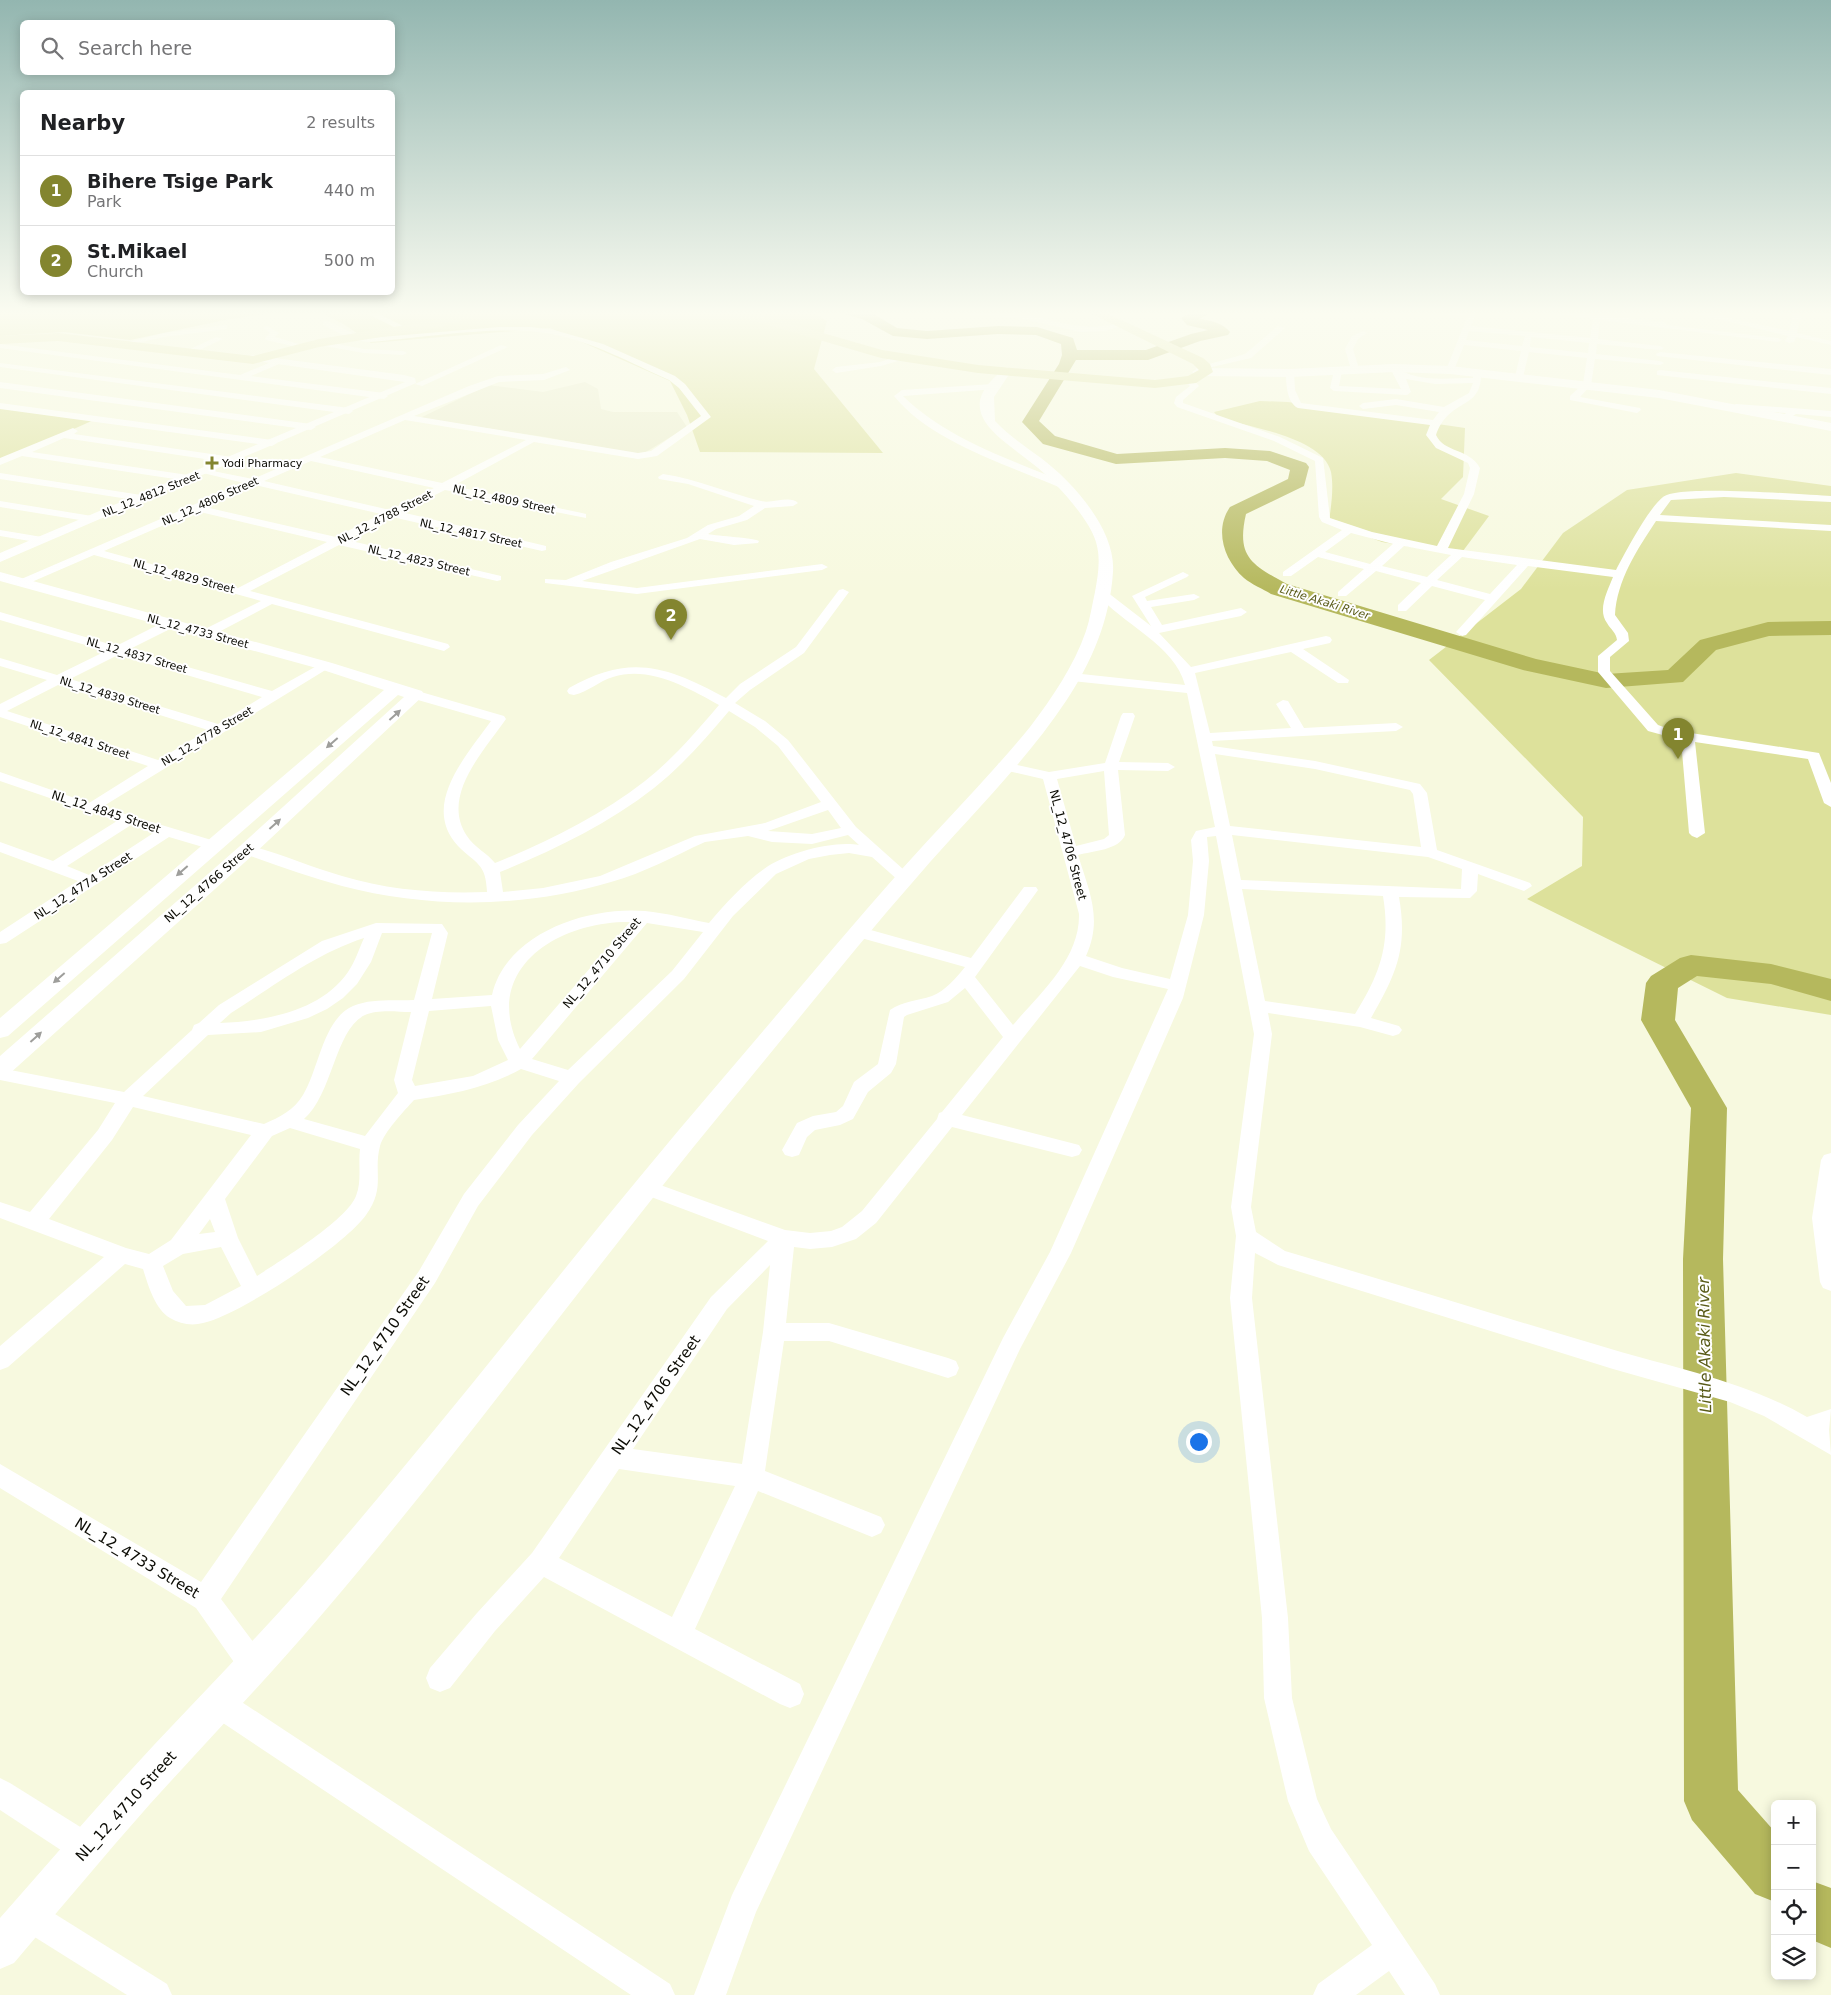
<!DOCTYPE html>
<meta charset="utf-8">
<style>
body{margin:0;font-family:"DejaVu Sans",sans-serif;background:#f2f2f2;color:#202124}
.controls{position:absolute;right:15px;bottom:15px;display:grid;overflow:hidden;border-radius:8px;box-shadow:0 2px 12px #0003}
.controls button{width:45px;height:45px;display:grid;place-items:center;padding:0;border:0;border-bottom:1px solid #e0e0e0;background:#fff;color:#202124;font:25px sans-serif}
.you{position:absolute;left:1198px;top:1441px;width:18px;height:18px;margin:-12px;border:4px solid #fff;border-radius:50%;background:#1a73e8;box-shadow:0 0 0 8px #1a73e833}
.badge{display:grid;place-items:center;width:32px;height:32px;border-radius:50%;background:#83852f;color:#fff;font-size:16px;font-weight:700}
.pin{position:absolute;translate:-50% -41px;filter:drop-shadow(0 1px 2px #0008)}
.pin::after{content:'';position:absolute;top:26px;width:18px;height:15px;background:inherit;clip-path:polygon(0 0,100% 0,50% 100%)}
.list{margin:0;padding:0;list-style:none}
h2{display:flex;justify-content:space-between;align-items:center;height:65px;margin:0;padding:0 20px;font-size:21px}
h2 small{font-size:16px;font-weight:400;color:#757577}
.list li{display:grid;grid-template-columns:32px 1fr auto;gap:15px;align-items:center;box-sizing:border-box;height:70px;padding:0 20px;border-top:1px solid #e0e0e0}
.list b{display:block;font-size:19px;white-space:nowrap}
.list p{margin:0;font-size:16px;white-space:nowrap;color:#757577}
.list em{font-size:16px;font-style:normal;color:#757577}
.icon{flex:none;width:28px;height:28px;fill:none;stroke:currentColor;stroke-width:2;stroke-linecap:round;stroke-linejoin:round}
.map{position:relative;flex:none;width:1831px;height:1995px;overflow:hidden}
.search{position:absolute;background:#fff;box-shadow:0 2px 12px #0003;left:20px;top:20px;width:375px;height:55px;display:flex;align-items:center;gap:12px;box-sizing:border-box;padding:0 18px;border-radius:8px;color:#757577;font-size:19px}
.panel{position:absolute;background:#fff;box-shadow:0 2px 12px #0003;left:20px;top:90px;width:375px;height:205px;border-radius:8px}
.map>svg:first-child{display:block}
.built{fill:#ebedcc}
.green{fill:#dde19b}
.lines{fill:none;stroke-linecap:round;stroke-linejoin:round}
.river{fill:#b5b85d;fill-rule:evenodd}
.minor{fill:#fff;fill-rule:evenodd}
.tertiary{fill:#fff;fill-rule:evenodd}
.secondary{fill:#fff;fill-rule:evenodd}
.primary{fill:#e2e4a7;fill-rule:evenodd}
.oneway{fill:#9e9e9b}
.poi-dot{fill:#83852f;stroke:#fff;stroke-width:2}
.labels{text-anchor:middle;stroke-width:4;stroke-linejoin:round;paint-order:stroke}
.far-poi-label{font-size:11px;fill:#0c0c05;stroke:#fff;text-anchor:start}
.far-street-label{font-size:11px;fill:#0c0c05;stroke:#fff}
.far-water-label{font-size:11px;font-style:italic;fill:#595b18;stroke:#fff}
.street-label{font-size:12px;fill:#0c0c05;stroke:#fff}
.near-street-label{font-size:15px;fill:#0c0c05;stroke:#fff}
.near-water-label{font-size:16px;font-style:italic;fill:#595b18;stroke:#fff}
</style>
<div class="map">
<svg width="1831" height="1995" viewBox="0 0 1831 1995">
<rect width="100%" height="100%" fill="#f7f9df"/>
<path class="built" d="M585,382L598,389L601,409L613,412H677L687,427L641,455L545,437L420,418L488,385L543,392Z"/>
<g class="green">
<path d="M0,311H284L225,320L130,340L64,332L0,336Z"/>
<path d="M318,311H812L827,321L814,369L883,453L700,452L687,415L670,381L550,328L371,343L345,325Z"/>
<path d="M1260,401L1288,402L1465,428L1463,477L1441,499L1489,516L1460,555L1382,542L1329,522C1331,506 1334,488 1331,472C1323,437 1248,427 1219,418L1214,412Z"/>
<path d="M0,406L96,419L0,462Z"/>
<path d="M1736,473L1831,486V1015L1727,998L1527,899L1582,866L1583,817L1429,660L1521,589L1563,533L1627,490Z"/>
</g>
<g class="lines">
<g class="river">
<path d="M842,311L872,313L897,328L927,331L998,326L1037,327L1073,338L1077,350H1146L1191,334L1208,330L1187,325L1181,318L1193,311H1214L1199,319C1210,320 1223,323 1230,332L1228,335L1200,341L1148,360H1076L1039,421L1055,436L1117,454L1225,448L1270,451L1306,463L1309,467L1304,486L1246,514C1236,557 1252,565 1287,584L1536,659L1606,674L1668,670L1700,640L1768,622L1831,621V635L1769,636L1716,650L1683,682L1606,688L1523,670L1271,594C1263,589 1251,584 1244,578C1224,560 1214,530 1230,507L1288,479L1290,470L1267,461L1225,458L1116,464L1043,444L1022,422L1059,364L1062,355L1061,344L1036,335L998,334L927,339L893,336L862,319L844,314Z"/>
<path d="M1691,955L1771,964L1831,979V1001L1771,984L1697,976L1678,988L1675,1020L1727,1108L1723,1259L1738,1790L1775,1832V1902L1755,1894L1692,1820L1684,1801L1683,1259L1691,1108L1641,1020L1646,983L1651,976L1680,958Z"/>
<path d="M1812,1881L1831,1888V1948L1812,1940Z"/>
</g>
<g class="minor">
<path d="M362,311H373L407,328L400,330Z"/>
<path d="M950,311C974,311 997,310 1021,314C1060,320 1079,333 1120,323L1124,325L1105,331L1080,332L1019,318L962,314Z"/>
<path d="M1118,311H1136L1098,319L1094,317Z"/>
<path d="M1424,311H1477L1471,326L1590,338L1593,319L1534,311H1562L1664,322L1667,325L1778,338L1782,340L1778,342L1600,320L1598,339L1660,346L1664,348L1660,350L1597,344L1596,354L1660,361L1664,363L1660,365L1595,359L1591,385L1580,397L1640,408L1641,410L1637,413L1570,400V396L1583,384L1587,358L1529,352L1523,377L1519,380L1515,377L1521,351L1464,345L1454,370L1447,372L1446,370L1468,315L1449,316ZM1469,331L1525,336L1522,346L1466,340ZM1531,337L1589,343L1588,353L1530,347Z"/>
<path d="M1683,311H1698L1789,331L1794,311H1802L1797,333L1831,341V345L1796,337L1794,342L1789,343L1785,341L1788,336Z"/>
<path d="M1812,311L1831,312V316L1813,313Z"/>
<path d="M323,321H329L358,336L369,338L499,327H531L554,330L603,344L675,376L685,384L711,417L657,456L638,459L534,442L453,486L582,513L586,514V518L445,490L401,512L546,546V550L542,551L392,517L347,540L501,576V580L497,581L339,545L250,591L448,644L450,647L444,651L272,604L211,636H203L201,633L203,630L261,601L94,555L27,584H19V580L244,483L203,473V469L253,479L469,386L498,376L543,374L566,367L570,370L544,380L499,382L414,416L638,453L651,451L701,416L679,388L669,380C631,363 593,342 552,334C499,324 423,338 369,342L353,340L323,325ZM405,420L526,440L442,483L320,457ZM311,461L434,488L390,510L264,481ZM255,485L381,514L336,537L205,507ZM196,511L327,542L238,588L104,551Z"/>
<path d="M224,325H227V329L164,337L124,346L120,344L164,333Z"/>
<path d="M267,326L279,333L275,337L309,347L305,349L266,340L265,338L270,333L263,328Z"/>
<path d="M1278,326L1285,328L1251,358L1199,370L1195,368L1245,354Z"/>
<path d="M1363,331L1367,333L1358,339L1353,349L1359,369L1355,372L1351,369L1345,349L1352,336Z"/>
<path d="M216,337L223,339L191,354L184,352Z"/>
<path d="M316,340L364,349L403,351L407,353L403,355L364,353L313,344V340Z"/>
<path d="M0,344L240,375L276,360L280,362L279,364L251,376L384,393L388,396L384,399L0,348Z"/>
<path d="M501,345L508,347L422,386L415,384Z"/>
<path d="M1660,352L1831,369V375L1657,356L1656,354Z"/>
<path d="M905,354H908V358L881,366L836,373L832,370L836,367L880,362Z"/>
<path d="M0,363L349,408L353,411L349,414L0,367Z"/>
<path d="M1391,366H1397C1411,383 1452,378 1473,378L1474,371L1481,373C1482,411 1449,397 1436,435C1444,453 1469,448 1480,468L1474,494L1448,548L1616,570C1626,551 1648,509 1663,497C1678,484 1805,495 1831,496V502L1724,497L1671,500L1660,515L1831,525V531L1656,521C1637,550 1617,580 1615,615L1628,633L1629,641L1610,657V671L1658,725L1672,730L1819,753L1831,783V807L1824,803L1808,759L1695,742L1705,833L1697,838L1692,836L1689,833L1681,740L1648,731L1598,672V656L1617,640C1616,632 1611,630 1607,623C1597,610 1608,590 1613,577L1528,566L1466,635L1462,636L1456,632L1485,600L1432,586L1406,611H1398V605L1421,583L1376,571L1346,596H1338V592L1364,569L1318,557L1291,576H1283V572L1342,530L1322,522L1319,517L1315,461L1274,441L1177,407L1174,403L1176,397L1190,386L1183,378L1190,376L1199,386L1183,400V403L1280,437L1323,458L1330,518L1372,532L1437,546L1464,494L1470,468L1468,463L1436,448L1426,435L1430,425L1298,408C1287,403 1286,384 1286,373L1290,370L1294,373L1295,390L1301,403L1433,420L1439,412L1396,405L1363,409L1359,406L1363,403L1396,399L1444,407L1469,393L1473,383L1435,384L1406,379L1411,392L1407,395L1334,391L1330,388L1334,371L1338,368L1342,371L1339,386L1401,389L1390,368ZM1351,533L1393,544L1370,564L1325,552ZM1404,546L1451,555L1427,577L1382,566ZM1462,557L1517,565L1490,594L1437,580Z"/>
<path d="M1660,370L1831,388V394L1657,375V371Z"/>
<path d="M0,382L311,424L316,427L311,430L0,388Z"/>
<path d="M993,384L997,387L996,389L903,396C948,440 1012,460 1069,484V488H1061C1008,465 931,442 894,396L902,390Z"/>
<path d="M0,403L272,440L277,443L272,446L0,409Z"/>
<path d="M1736,404L1831,411V417L1796,414L1786,420L1781,417L1786,413L1733,409L1732,407Z"/>
<path d="M73,428L78,431L74,434L232,457L237,460L232,463L64,438L32,452L188,475L193,478L188,481L22,456L0,465V458Z"/>
<path d="M0,473L141,495L146,498L141,501L0,479Z"/>
<path d="M663,474C698,479 727,493 761,501C772,504 790,495 798,503L793,506L765,508L747,520L716,529L708,534C717,536 756,538 759,541L758,543L734,545L700,539L582,581L637,588L822,564L828,567L822,570L637,594L545,583V579L566,580L611,562L687,538L708,525L739,516L754,506L688,484L659,479L658,477Z"/>
<path d="M0,501L92,516L97,519L92,522L0,507Z"/>
<path d="M0,530L42,537L47,540L42,543L0,536Z"/>
<path d="M1183,572L1189,575L1187,577L1145,597L1147,601L1194,594L1200,597L1194,600L1151,607L1162,625L1241,608L1247,612L1241,616L1159,633L1191,667L1326,636L1330,637L1332,640L1330,643L1303,649L1349,680L1348,683H1338L1291,652L1195,673L1210,733L1291,728L1276,704L1283,700L1288,701L1304,728L1396,723L1403,727L1396,731L1212,741L1213,746L1315,761L1420,784L1427,793L1437,850L1530,883L1532,886L1524,891L1478,874L1477,891L1470,898L1399,897C1408,949 1396,974 1371,1018L1399,1026L1402,1030L1399,1034L1393,1036L1360,1027L1268,1013L1272,1034L1251,1207L1256,1232L1285,1251C1394,1283 1502,1317 1611,1349C1679,1369 1746,1382 1807,1417L1831,1409L1829,1430L1831,1455L1764,1416L1730,1402L1613,1369L1278,1265L1255,1253L1252,1298L1288,1618L1292,1698L1317,1799L1331,1829L1435,1984L1440,1995H1405L1389,1971L1356,1995H1313L1318,1984L1372,1945L1309,1851L1288,1801L1264,1698L1262,1618L1230,1298L1236,1236L1231,1207L1254,1034L1216,836L1207,837L1209,861L1204,915L1183,998L1071,1253L1020,1349L756,1912L726,1995H694L732,1895L1003,1338L1050,1252L1168,989L1113,977L1080,966L962,1115L1079,1145L1082,1150L1079,1155L1072,1157L952,1127L876,1223L856,1239L832,1247L810,1249L794,1247L786,1323H829L948,1358L956,1361L959,1368L956,1375L948,1378L829,1341H784L765,1471L881,1517L885,1525L881,1533L872,1537L758,1491L695,1629L800,1684L804,1694L800,1704L790,1708L780,1704L544,1577L495,1631L450,1688L440,1692L430,1688L426,1678L430,1668L477,1613L532,1553L711,1297L768,1241L638,1192L635,1187L638,1182L645,1179L652,1182L785,1230L810,1233L831,1231L842,1227L862,1211L937,1119L939,1113L942,1112L1003,1037L965,988L948,1002L907,1015L904,1017L896,1064L891,1073L868,1092L853,1119L840,1125L815,1130L807,1137L799,1155L792,1157L785,1155L782,1150L797,1123L813,1116L836,1112L843,1106L854,1082L878,1064L890,1010C903,1001 917,1001 932,996C945,991 956,978 965,967L854,936L852,932L854,928L860,927L971,958L1024,887H1036L1038,890L975,977L1013,1025C1040,993 1080,959 1079,914L1043,779L999,769L997,766L999,763L1004,762L1049,772L1105,763L1121,716L1123,713H1133L1135,716L1119,762L1168,763L1175,767L1168,771L1118,770L1125,835C1119,850 1093,851 1078,855C1089,891 1103,919 1086,956L1122,968L1170,979L1188,915L1193,861L1191,840L1196,831L1215,827L1187,693L1072,681L1066,677L1072,673L1185,685C1175,645 1121,623 1097,594L1099,592H1107L1151,626L1132,596ZM1215,754L1315,769L1410,790L1413,794L1421,847L1230,826ZM1104,771L1109,835L1104,839L1076,846L1057,779ZM1232,835L1428,857L1462,869L1461,889L1241,880ZM1242,889L1383,896C1391,944 1380,974 1355,1014L1265,1001ZM770,1265L763,1332L742,1464L633,1449L727,1309ZM619,1469L735,1486L672,1617L559,1558Z"/>
<path d="M843,589L849,592L804,653L750,690L735,703L765,721L788,740L856,827L913,878L905,883L899,881L872,857L849,853L830,855L809,859L776,874L733,916L684,979L579,1083L532,1135L478,1206L435,1283L221,1599L263,1655L267,1665L263,1675L253,1679L243,1675L196,1608L0,1488V1464L201,1582L419,1271L464,1194L518,1125L559,1081L521,1069C487,1088 451,1094 414,1100C404,1111 384,1132 380,1146C373,1173 386,1187 366,1215C345,1245 240,1315 203,1323C192,1326 180,1324 170,1318C155,1309 148,1285 143,1269L125,1264L8,1367L0,1370V1346L104,1257L0,1218V1202L30,1212L98,1130L115,1103L0,1080V1068L124,1092L192,1030L194,1025L199,1023L219,1005L322,941L376,923L442,924L448,933L432,999L492,995C506,933 588,906 645,911C666,913 688,919 709,923C725,904 744,883 764,869C785,853 834,840 859,845L848,835L812,844L772,842L748,836L705,842C674,856 644,873 611,882C525,908 430,909 342,886C308,877 275,865 242,853L239,850L247,845C279,853 310,867 342,876C388,890 439,894 487,892C486,863 476,864 458,846C420,805 467,755 491,721L411,698L409,695L411,692H421L504,716L506,719C484,751 440,796 467,836C474,847 487,853 495,863C547,842 600,816 645,781C673,759 696,732 719,705C689,688 649,665 613,677C599,681 588,692 574,695L569,694L567,691L569,688C630,653 667,666 726,698L740,684L796,647L839,590ZM729,711L755,727L778,746L821,802L765,823L695,836L600,876L543,888L503,892L500,872C554,850 608,824 654,788C682,766 706,738 729,711ZM828,810L841,828L812,834L768,831ZM630,922L520,1049C480,969 558,921 630,922ZM647,923L703,932L672,971L568,1070L532,1059ZM382,933H432L414,1000C394,1001 372,998 353,1006C323,1019 319,1069 303,1095C294,1110 280,1117 264,1124L143,1096L208,1035L261,1032L308,1018L327,1009L343,998L357,984L371,962ZM364,938C359,949 355,962 348,972C320,1012 265,1021 220,1023L231,1013C274,986 315,954 364,938ZM491,1006L498,1040L508,1060L473,1076L415,1086L412,1080L429,1011ZM411,1012L394,1080L398,1093L365,1136L304,1119C333,1094 335,1029 365,1015C378,1009 398,1012 411,1012ZM133,1107L251,1135L171,1240L149,1254L126,1248L49,1219L112,1140ZM290,1128L360,1149C358,1164 362,1181 356,1196C347,1220 280,1261 257,1276L238,1238L225,1199L272,1136ZM210,1219L215,1232L199,1234ZM221,1247L241,1286L205,1305L186,1306L173,1291L163,1266L183,1254Z"/>
<path d="M0,612L116,646L166,621H174L176,624L174,627L128,650L272,691L322,663H330L332,666L102,807L218,842L221,845L218,848L213,850L169,837L6,943L0,944V932L78,881L0,852V842L53,861L117,821L0,781V772L89,803L148,766L0,717V704L47,680L0,666V658L57,675L106,651L0,620ZM118,655L262,697L218,724L70,679ZM60,684L208,730L158,760L7,711ZM131,825L155,832L89,875L67,866Z"/>
<path d="M1831,1153V1291L1823,1288L1820,1282L1812,1218L1821,1160L1824,1155Z"/>
<path d="M218,1689L228,1693L670,1984L675,1995H631L208,1713L204,1703L208,1693Z"/>
<path d="M0,1778L10,1783L98,1838L102,1849L98,1860L87,1864L76,1860L0,1810Z"/>
<path d="M28,1900L39,1904L167,1984L172,1995H127L17,1926L13,1915L17,1904Z"/>
</g>
<g class="tertiary">
<path d="M252,355L404,375L415,378L416,383L0,562V553L405,382L248,360L247,358Z"/>
<path d="M1007,367L1012,370L994,397L995,421C1009,436 1025,446 1041,458C1073,482 1116,530 1113,572C1110,619 1092,662 1066,701C1025,763 967,819 918,876C852,951 791,1029 727,1106C590,1272 464,1448 324,1612C268,1678 208,1740 150,1804C104,1856 59,1910 14,1963L0,1969V1918C40,1873 79,1827 120,1782C179,1717 241,1655 299,1590C444,1426 575,1250 718,1084C779,1013 839,940 902,869C944,822 990,776 1030,727C1052,698 1074,666 1086,631C1090,619 1092,605 1095,592C1098,575 1101,559 1096,542C1089,518 1054,480 1033,464C998,436 948,410 1007,367Z"/>
<path d="M0,572L332,663L422,691L424,695L254,854L8,1075L0,1077V1056L240,846L404,697L398,695L8,1036L0,1038V1018L384,690L320,669L0,581Z"/>
</g>
<path class="secondary" d="M1394,364L1450,366L1659,390L1831,423V431L1659,398L1450,374L1394,372L1290,377L1198,376L1192,372L1198,368L1290,369Z"/>
<g class="primary">
<path d="M472,311H493L437,328L319,347L253,364L58,341L0,344V336L58,333L253,356L319,339L437,320Z"/>
<path d="M714,311H739L760,315L882,350L978,365L1155,380L1188,376L1199,370L1193,364L1086,311H1102L1203,358L1210,364L1213,372L1196,383L1155,388L978,373L881,358L758,322L716,313Z"/>
</g>
</g>
<defs><path id="oneway-solid" d="M-6-.8H1V-3.2L6.5 0L1 3.2V.8H-6Z" transform="scale(1.25)"/></defs>
<g class="oneway">
<use href="#oneway-solid" transform="translate(395 715) rotate(-42)"/>
<use href="#oneway-solid" transform="translate(332 743) rotate(139)"/>
<use href="#oneway-solid" transform="translate(275 824) rotate(-42)"/>
<use href="#oneway-solid" transform="translate(182 871) rotate(139)"/>
<use href="#oneway-solid" transform="translate(59 978) rotate(139)"/>
<use href="#oneway-solid" transform="translate(36 1037) rotate(-42)"/>
</g>
<linearGradient id="sky" x2="0" y2="1"><stop stop-color="#93b6b0"/><stop offset="0.53" stop-color="#fbfcf1"/><stop offset="1" stop-color="#fbfcf1" stop-opacity="0"/></linearGradient>
<rect width="1831" height="591" fill="url(#sky)"/>
<path class="poi-dot" d="M209.5 455.5h5v5h5v5h-5v5h-5v-5h-5v-5h5z"/>
<g class="labels">
<g class="far-poi-label">
<text x="222" y="467">Yodi Pharmacy</text>
</g>
<g class="far-street-label">
<text transform="translate(151 494) rotate(-22)" y="4">NL_12_4812 Street</text>
<text transform="translate(504 499) rotate(12)" y="4">NL_12_4809 Street</text>
<text transform="translate(210 501) rotate(-24)" y="4">NL_12_4806 Street</text>
<text transform="translate(385 517) rotate(-27)" y="4">NL_12_4788 Street</text>
<text transform="translate(471 533) rotate(12)" y="4">NL_12_4817 Street</text>
<text transform="translate(419 560) rotate(13)" y="4">NL_12_4823 Street</text>
<text transform="translate(184 576) rotate(15)" y="4">NL_12_4829 Street</text>
<text transform="translate(198 631) rotate(15)" y="4">NL_12_4733 Street</text>
<text transform="translate(137 655) rotate(16)" y="4">NL_12_4837 Street</text>
<text transform="translate(110 695) rotate(17)" y="4">NL_12_4839 Street</text>
<text transform="translate(207 736) rotate(-31)" y="4">NL_12_4778 Street</text>
<text transform="translate(80 739) rotate(18)" y="4">NL_12_4841 Street</text>
</g>
<g class="far-water-label">
<text transform="translate(1325 602) rotate(17)" y="4">Little Akaki River</text>
</g>
<g class="street-label">
<text transform="translate(106 812) rotate(18)" y="4">NL_12_4845 Street</text>
<text transform="translate(1068 845) rotate(75)" y="4">NL_12_4706 Street</text>
<text transform="translate(209 883) rotate(-41)" y="4">NL_12_4766 Street</text>
<text transform="translate(83 886) rotate(-33)" y="4">NL_12_4774 Street</text>
<text transform="translate(602 963) rotate(-50)" y="4">NL_12_4710 Street</text>
</g>
<g class="near-street-label">
<text transform="translate(385 1336) rotate(-55)" y="5">NL_12_4710 Street</text>
<text transform="translate(656 1395) rotate(-55)" y="5">NL_12_4706 Street</text>
<text transform="translate(137 1558) rotate(31)" y="5">NL_12_4733 Street</text>
<text transform="translate(126 1806) rotate(-48)" y="5">NL_12_4710 Street</text>
</g>
<g class="near-water-label">
<text transform="translate(1704 1345) rotate(-91)" y="6">Little Akaki River</text>
</g>
</g>
</svg>
<div class="controls">
<button>+</button>
<button>−</button>
<button><svg class="icon" aria-label="locate" viewBox="0 0 24 24"><circle cx="12" cy="12" r="6"/><path d="M12 2v4M12 18v4M2 12h4M18 12h4"/></svg></button>
<button><svg class="icon" aria-label="layers" viewBox="0 0 24 24"><path d="M12 4l9 5-9 5-9-5zM3 14l9 5 9-5"/></svg></button>
</div>
<div class="you"></div>
<div class="pin badge" style="left:1678px;top:759px">1</div>
<div class="pin badge" style="left:671px;top:640px">2</div>
<div class="search"><svg class="icon" aria-label="search" viewBox="0 0 24 24"><circle cx="10" cy="10" r="6"/><path d="M15 15l6 6"/></svg>Search here</div>
<section class="panel">
<h2>Nearby<small>2 results</small></h2>
<ul class="list">
<li><span class="badge">1</span><div><b>Bihere Tsige Park</b><p>Park</p></div><em>440 m</em></li>
<li><span class="badge">2</span><div><b>St.Mikael</b><p>Church</p></div><em>500 m</em></li>
</ul>
</section>
</div>
